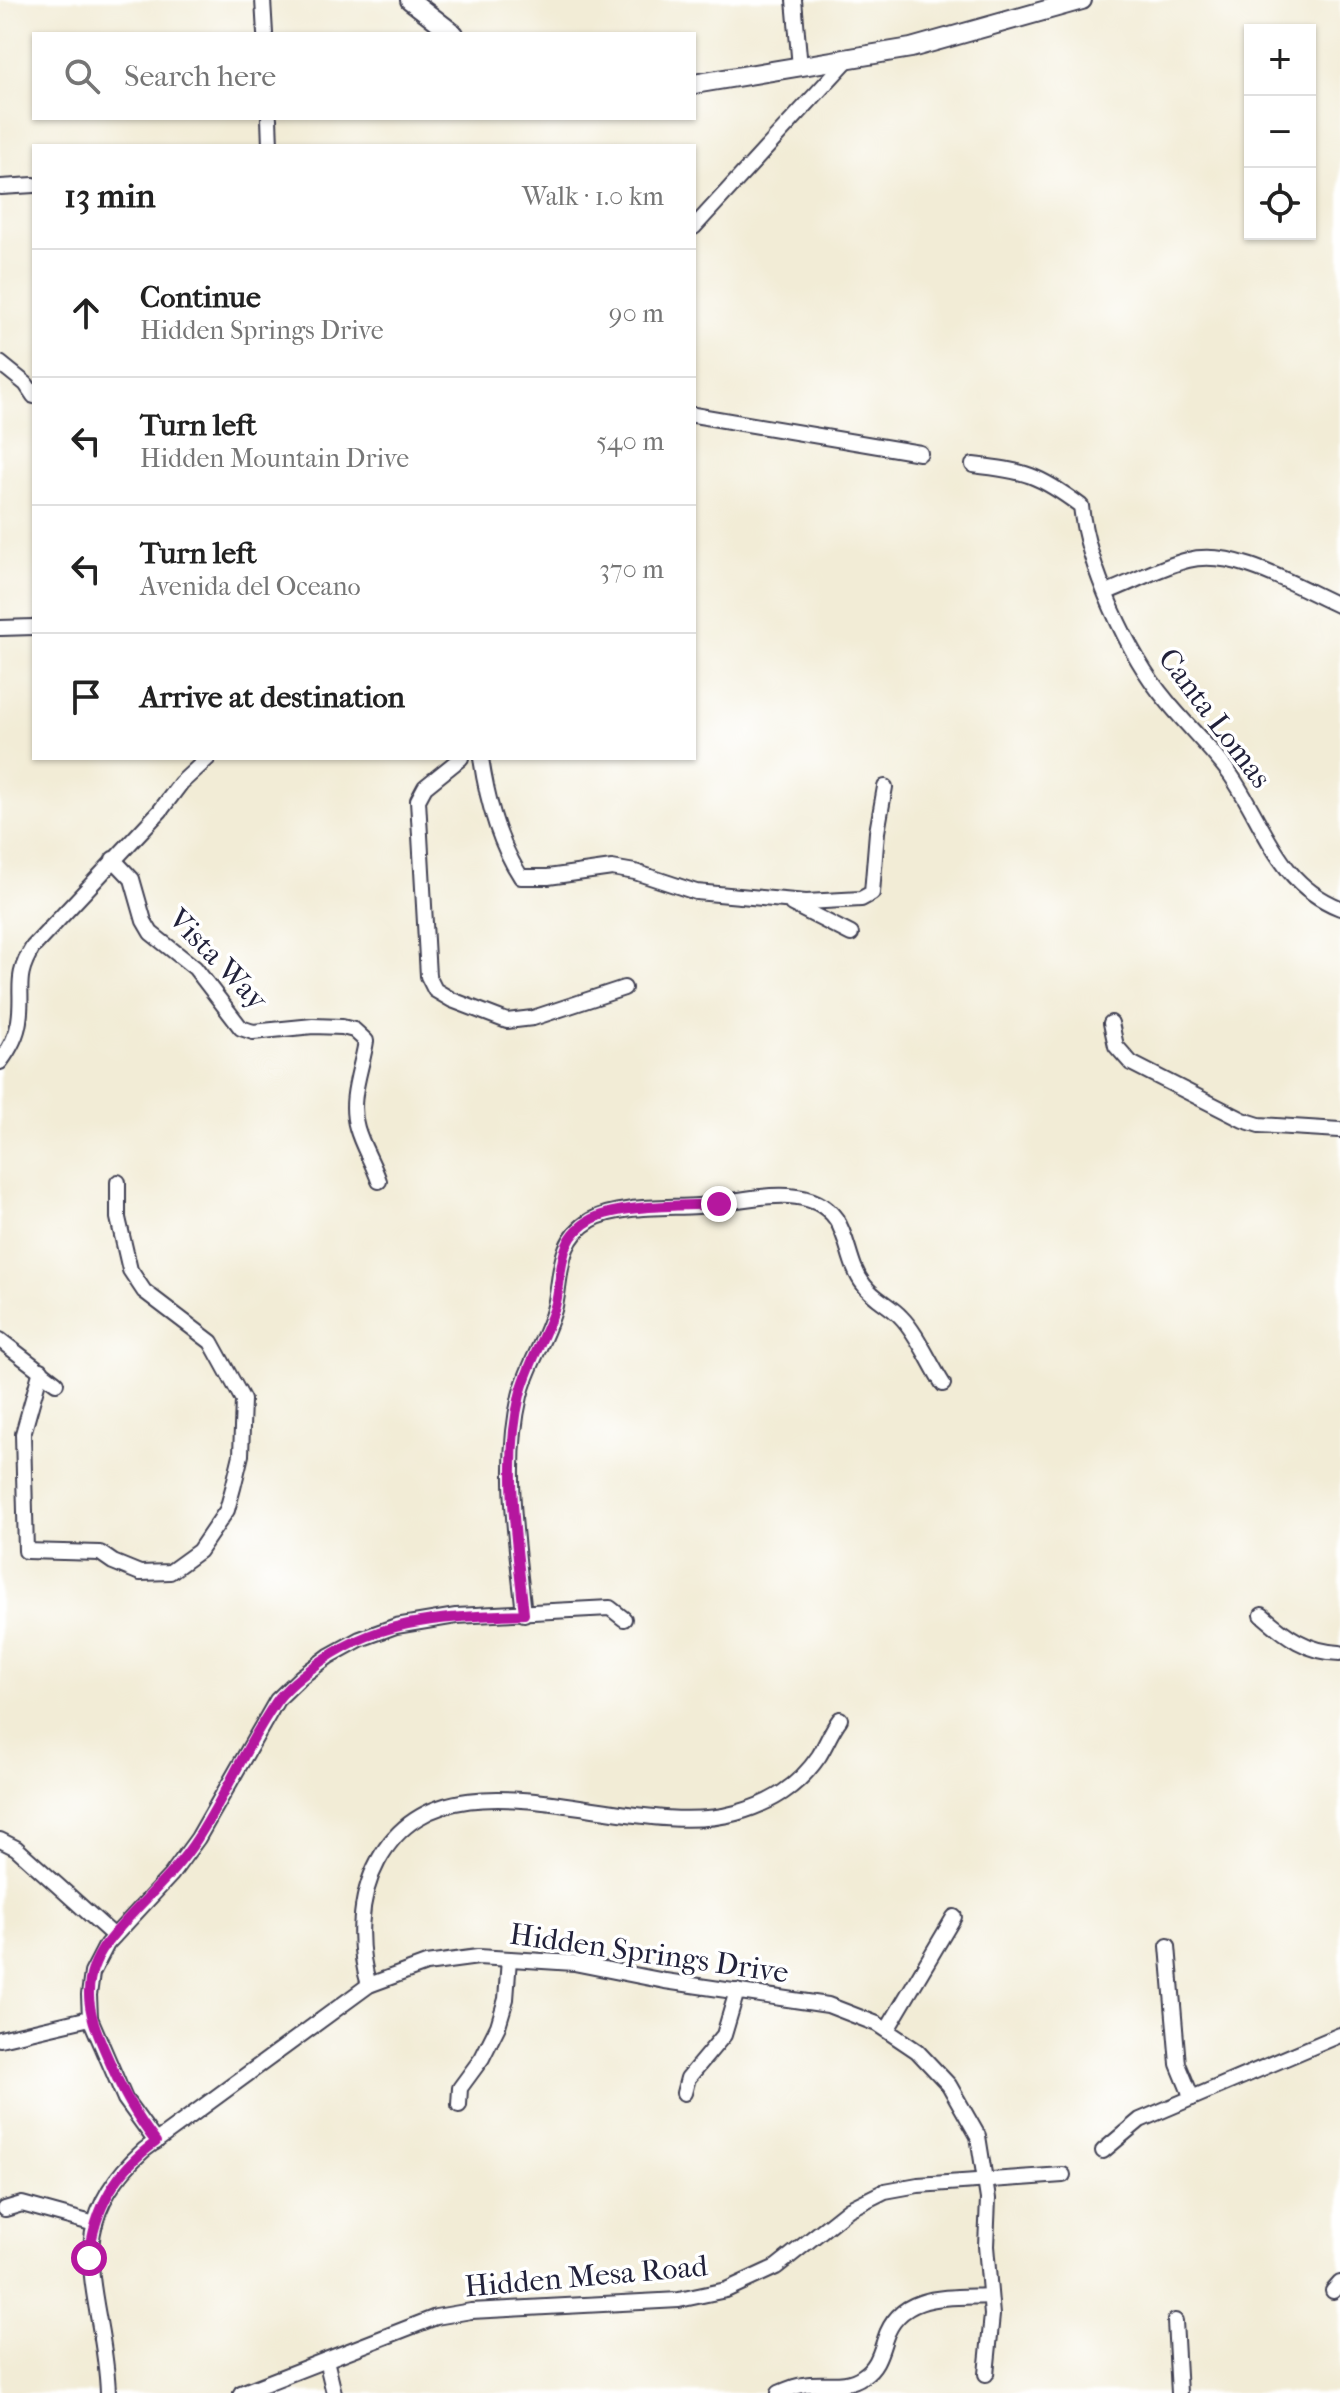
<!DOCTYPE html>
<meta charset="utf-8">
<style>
body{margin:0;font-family:"IM FELL French Canon",serif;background:#f6f6f6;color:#222}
.controls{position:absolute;right:24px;top:24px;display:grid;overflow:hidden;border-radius:0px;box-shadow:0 2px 6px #0004}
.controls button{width:72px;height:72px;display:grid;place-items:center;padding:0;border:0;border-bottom:2px solid #e0e0e0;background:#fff;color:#222;font:40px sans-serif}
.stop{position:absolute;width:24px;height:24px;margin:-18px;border:6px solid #b5179e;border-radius:50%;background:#fff}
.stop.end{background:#b5179e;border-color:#fff;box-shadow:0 2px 8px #0008}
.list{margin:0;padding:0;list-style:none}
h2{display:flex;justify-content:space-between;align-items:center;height:104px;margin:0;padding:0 32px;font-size:34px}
h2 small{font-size:26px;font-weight:400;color:#767676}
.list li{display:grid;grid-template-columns:52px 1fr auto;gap:24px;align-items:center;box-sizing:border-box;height:128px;padding:0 32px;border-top:2px solid #e0e0e0}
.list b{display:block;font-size:30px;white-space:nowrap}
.list p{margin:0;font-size:26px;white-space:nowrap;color:#767676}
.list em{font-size:26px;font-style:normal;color:#767676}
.icon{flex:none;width:44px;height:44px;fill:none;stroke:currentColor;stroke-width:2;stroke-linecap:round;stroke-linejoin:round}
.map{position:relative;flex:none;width:1340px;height:2393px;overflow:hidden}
.search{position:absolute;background:#fff;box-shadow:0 2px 6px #0004;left:32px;top:32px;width:664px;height:88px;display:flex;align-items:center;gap:20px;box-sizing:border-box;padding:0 28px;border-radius:0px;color:#767676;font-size:30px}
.panel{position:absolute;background:#fff;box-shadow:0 2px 6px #0004;left:32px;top:144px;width:664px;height:616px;border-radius:0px}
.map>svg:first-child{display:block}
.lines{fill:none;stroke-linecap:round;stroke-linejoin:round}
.minor-casing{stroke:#414052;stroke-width:18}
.major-casing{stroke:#414052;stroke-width:22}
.minor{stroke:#fff;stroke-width:14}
.major{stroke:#fff;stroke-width:18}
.route{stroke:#b5179e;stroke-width:10}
.labels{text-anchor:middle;stroke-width:7;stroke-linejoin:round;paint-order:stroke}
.street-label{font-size:30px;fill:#22223b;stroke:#fff}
</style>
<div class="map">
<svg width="1340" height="2393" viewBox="0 0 1340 2393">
<rect width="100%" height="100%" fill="#fff"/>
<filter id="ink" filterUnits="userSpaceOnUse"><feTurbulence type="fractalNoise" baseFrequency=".0125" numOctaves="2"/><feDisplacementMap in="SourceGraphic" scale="16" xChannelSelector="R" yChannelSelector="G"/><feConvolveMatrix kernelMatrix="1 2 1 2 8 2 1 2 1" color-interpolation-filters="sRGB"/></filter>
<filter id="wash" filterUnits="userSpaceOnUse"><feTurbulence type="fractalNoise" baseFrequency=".006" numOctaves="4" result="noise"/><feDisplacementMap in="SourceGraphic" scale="32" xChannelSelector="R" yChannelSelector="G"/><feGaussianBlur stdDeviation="1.8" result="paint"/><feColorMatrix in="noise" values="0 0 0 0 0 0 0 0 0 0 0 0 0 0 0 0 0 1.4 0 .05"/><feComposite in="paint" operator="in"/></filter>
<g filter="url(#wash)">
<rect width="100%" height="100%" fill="#f2ecd6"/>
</g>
<g filter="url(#ink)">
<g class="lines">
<g class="minor-casing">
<g id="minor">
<path d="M263,0L265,34"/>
<path d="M794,0L800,67"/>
<path d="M269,118L270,146"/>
<path d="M1,187L34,185"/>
<path d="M694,227L850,57"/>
<path d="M0,363L26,384L34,396"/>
<path d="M694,415L920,453"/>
<path d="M973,465C1025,471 1038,474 1081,506C1087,564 1128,655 1166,700C1186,725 1211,748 1230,774C1266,826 1277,883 1340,908"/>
<path d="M1107,592C1133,582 1160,567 1188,560C1235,548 1297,587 1340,606"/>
<path d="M0,628L34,627"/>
<path d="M461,758L425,787L418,800L428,976L435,990L452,1000L507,1021L533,1018L624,988"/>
<path d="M481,758C487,799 498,842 521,877H548L612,868L635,872L696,892L806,902L861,899L872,893L877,832L885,787"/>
<path d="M113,859L132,879L144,921L151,933L195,968L241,1028L253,1032L313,1026L342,1027L354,1030L366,1041C362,1069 348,1099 357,1128C362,1146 373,1163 379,1181"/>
<path d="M792,904L851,934"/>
<path d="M1111,1023L1116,1046L1131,1063L1243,1120L1259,1125L1340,1130"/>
<path d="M0,1062C9,1050 17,1036 19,1021C24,989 13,979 33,947L160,811L181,783L208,758"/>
<path d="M0,1340L56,1383"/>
<path d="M41,1370L23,1434L26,1551L100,1553L113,1562L140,1573L170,1572L199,1551L227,1510L233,1488L241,1455L243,1400L211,1342L144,1291L130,1270L118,1218V1182"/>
<path d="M524,1614C517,1543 503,1467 520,1396C527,1365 548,1337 555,1306C562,1274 557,1240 591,1220C617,1205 667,1208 698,1206C738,1203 808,1178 836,1219C849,1239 849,1266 864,1285C874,1299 890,1305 901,1317C917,1333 930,1364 943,1384"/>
<path d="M1262,1615C1286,1636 1307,1652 1340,1653"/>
<path d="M0,1840L16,1848L114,1936"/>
<path d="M1168,1946L1178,2064L1192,2098"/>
<path d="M369,1985C357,1946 358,1898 378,1861C446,1736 626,1844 736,1813C771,1803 798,1787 819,1756C827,1743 831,1731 840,1719"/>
<path d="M887,2030L954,1917"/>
<path d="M0,2039L90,2018"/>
<path d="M684,2093L688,2078L724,2035L737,1991"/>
<path d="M459,2105L460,2088L482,2058L498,2026L506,1999L509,1959"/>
<path d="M156,2142L125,2099L90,2018L89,1995L92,1973L107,1944L171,1875L198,1838L277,1700L301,1677L329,1656L360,1639L396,1626L456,1616L610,1608L624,1619"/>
<path d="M1103,2151L1140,2120L1340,2035"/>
<path d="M5,2209L22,2204L95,2224"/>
<path d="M1333,2291L1340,2283"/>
<path d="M1175,2321L1179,2393"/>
<path d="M326,2360L334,2393"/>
<path d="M108,2393C105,2296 54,2230 144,2150L369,1985L426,1964L478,1957L574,1963L665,1981L828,2005L877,2024L917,2051L949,2085L978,2136L988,2199L986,2246L992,2315L986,2374"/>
<path d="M241,2393L436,2317L471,2311L679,2300L726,2290L776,2267L849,2209L885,2191L918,2185L1063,2175"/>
<path d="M779,2393C786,2390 795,2386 803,2385C823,2381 845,2389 863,2376C877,2367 880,2354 885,2339C900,2292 949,2298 990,2296"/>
</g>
</g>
<g class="major-casing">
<g id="major">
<path d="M410,0L454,34"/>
<path d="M694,84L911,48L1082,0"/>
</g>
</g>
<use href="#minor" class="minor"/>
<use href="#major" class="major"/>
</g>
</g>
<g class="lines" filter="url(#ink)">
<path class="route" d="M89,2258C94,2209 116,2170 156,2142C135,2115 121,2089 108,2058C90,2018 77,1984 106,1944C134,1907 172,1878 197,1839C226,1795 246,1745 276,1702C285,1689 299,1678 311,1669C376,1617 446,1617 524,1614C517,1543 503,1465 520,1395C527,1366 544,1339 554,1310C565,1277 553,1240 592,1219C621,1204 685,1206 719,1204"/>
</g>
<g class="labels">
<g class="street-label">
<text transform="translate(1215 718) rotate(53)" y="10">Canta Lomas</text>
<text transform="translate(218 959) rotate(46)" y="10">Vista Way</text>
<text transform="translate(649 1953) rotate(8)" y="10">Hidden Springs Drive</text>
<text transform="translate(586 2276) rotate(-5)" y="10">Hidden Mesa Road</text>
</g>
</g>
</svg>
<div class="controls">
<button>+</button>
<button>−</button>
<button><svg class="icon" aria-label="locate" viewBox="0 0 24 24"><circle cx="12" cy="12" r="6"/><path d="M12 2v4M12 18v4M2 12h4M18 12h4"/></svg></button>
</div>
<div class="stop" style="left:89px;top:2258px"></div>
<div class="stop end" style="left:719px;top:1204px"></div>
<div class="search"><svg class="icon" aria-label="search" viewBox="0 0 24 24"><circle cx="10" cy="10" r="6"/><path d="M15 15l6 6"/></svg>Search here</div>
<section class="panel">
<h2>13 min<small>Walk · 1.0 km</small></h2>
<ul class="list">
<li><svg class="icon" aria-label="ahead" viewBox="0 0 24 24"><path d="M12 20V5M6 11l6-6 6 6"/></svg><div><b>Continue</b><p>Hidden Springs Drive</p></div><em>90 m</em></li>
<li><svg class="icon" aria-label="left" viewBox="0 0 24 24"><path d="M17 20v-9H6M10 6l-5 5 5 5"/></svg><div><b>Turn left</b><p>Hidden Mountain Drive</p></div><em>540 m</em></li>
<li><svg class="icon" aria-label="left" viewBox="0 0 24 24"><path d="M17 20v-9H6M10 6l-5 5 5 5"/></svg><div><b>Turn left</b><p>Avenida del Oceano</p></div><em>370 m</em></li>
<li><svg class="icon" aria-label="arrive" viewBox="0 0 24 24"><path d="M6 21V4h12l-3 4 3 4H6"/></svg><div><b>Arrive at destination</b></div></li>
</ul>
</section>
</div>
